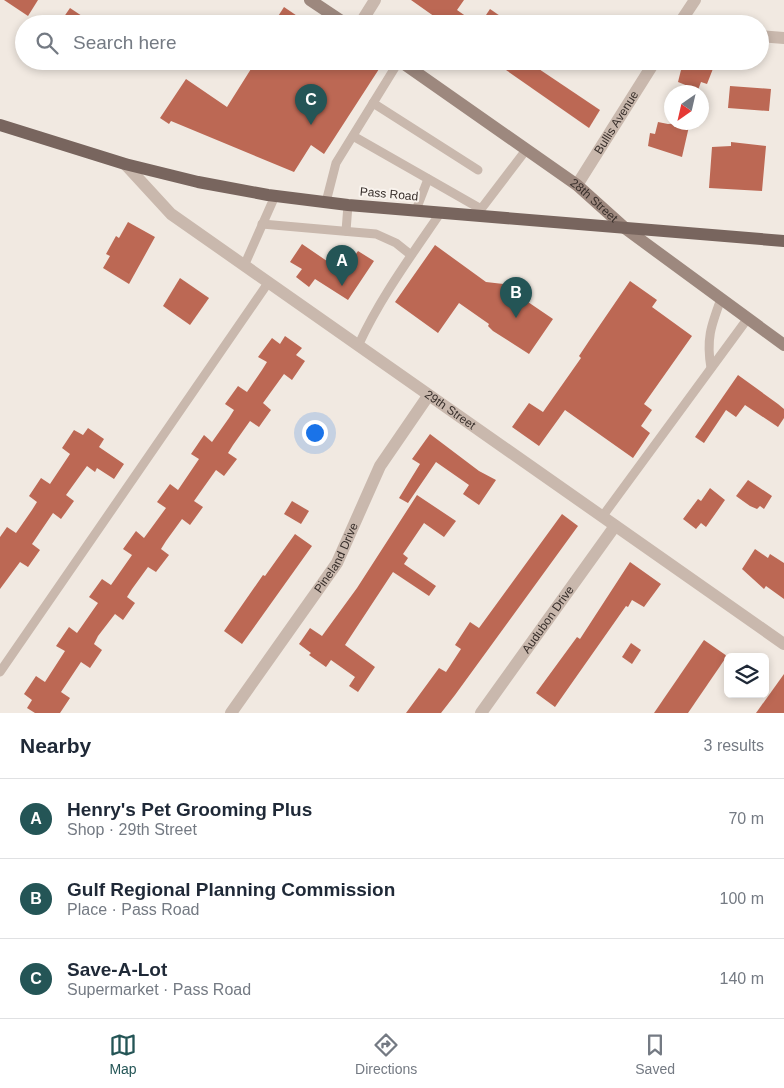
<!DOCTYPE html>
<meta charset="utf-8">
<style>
body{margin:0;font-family:Arial,sans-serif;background:#f6f6f7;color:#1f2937}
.controls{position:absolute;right:15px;bottom:15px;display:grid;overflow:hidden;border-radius:8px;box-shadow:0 2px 8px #0003}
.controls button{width:45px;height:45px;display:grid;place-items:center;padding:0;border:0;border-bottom:1px solid #e0e1e3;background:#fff;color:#1f2937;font:25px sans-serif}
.compass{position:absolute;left:664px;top:85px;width:45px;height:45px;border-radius:50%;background:#fff;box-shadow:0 2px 8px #0003;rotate:214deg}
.you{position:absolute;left:314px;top:432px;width:18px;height:18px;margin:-12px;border:4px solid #fff;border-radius:50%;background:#1a73e8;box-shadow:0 0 0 8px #1a73e833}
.badge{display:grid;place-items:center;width:32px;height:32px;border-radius:50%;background:#245556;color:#fff;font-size:16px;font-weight:700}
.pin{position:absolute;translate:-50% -41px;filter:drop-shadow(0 1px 2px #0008)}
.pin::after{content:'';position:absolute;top:26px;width:18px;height:15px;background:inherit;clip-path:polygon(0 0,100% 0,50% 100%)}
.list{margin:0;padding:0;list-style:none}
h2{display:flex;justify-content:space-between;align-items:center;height:65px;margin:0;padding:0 20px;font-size:21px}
h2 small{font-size:16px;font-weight:400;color:#747a83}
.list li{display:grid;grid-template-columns:32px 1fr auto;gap:15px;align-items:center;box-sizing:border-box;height:80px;padding:0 20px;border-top:1px solid #e0e1e3}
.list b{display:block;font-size:19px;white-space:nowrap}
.list p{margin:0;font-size:16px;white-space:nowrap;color:#747a83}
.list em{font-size:16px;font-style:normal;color:#747a83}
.icon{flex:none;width:28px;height:28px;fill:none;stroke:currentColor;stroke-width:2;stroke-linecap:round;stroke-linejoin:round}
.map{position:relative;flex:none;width:784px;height:713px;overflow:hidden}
.search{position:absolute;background:#fff;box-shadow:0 2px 8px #0003;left:15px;right:15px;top:15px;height:55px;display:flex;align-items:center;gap:12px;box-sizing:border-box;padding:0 18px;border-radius:28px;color:#747a83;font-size:19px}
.sheet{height:305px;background:#fff}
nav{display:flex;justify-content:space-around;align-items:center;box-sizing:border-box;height:70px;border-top:1px solid #e0e1e3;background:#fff;font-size:14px;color:#747a83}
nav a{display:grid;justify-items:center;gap:2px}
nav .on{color:#245556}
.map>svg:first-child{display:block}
.building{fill:#bc6854}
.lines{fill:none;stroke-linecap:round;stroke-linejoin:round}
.lane{stroke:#c9b8ad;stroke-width:9}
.street{stroke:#c9b8ad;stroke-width:12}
.secondary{stroke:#9d887e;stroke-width:12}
.primary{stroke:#78655e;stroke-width:12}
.labels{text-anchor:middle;stroke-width:4;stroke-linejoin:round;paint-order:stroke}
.street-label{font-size:12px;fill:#382f2b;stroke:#f9f3ed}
</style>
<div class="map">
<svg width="784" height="713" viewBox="0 0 784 713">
<rect width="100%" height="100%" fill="#f1e9e1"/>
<g class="building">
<path d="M4,0H38L28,16Z"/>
<path d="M411,0H464L457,10L477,24H445Z"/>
<path d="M284,7L309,24H273Z"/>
<path d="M70,8L82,16L77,24H59Z"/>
<path d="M490,9L512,24H480Z"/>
<path d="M256,61H367L379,69L324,154L311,145L294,172L171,121L169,124L160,118L186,79L227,107Z"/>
<path d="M511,61H527L600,110L589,128L506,70Z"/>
<path d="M692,61H716L707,84L701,82L698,90L678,82L682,66L690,67Z"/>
<path d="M730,86L771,89L769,111L728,108Z"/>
<path d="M658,122L668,124L690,122L682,157L648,146L650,133L655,134Z"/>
<path d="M731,142L766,146L762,191L709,188L712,147L731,146Z"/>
<path d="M128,222L155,237L129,284L103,268L110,256L106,254L116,236L119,238Z"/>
<path d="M302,244L343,272L358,251L374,261L348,300L315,279L309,287L296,277L302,269L290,262Z"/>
<path d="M435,245L486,282L531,287L525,295L530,298L528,302L553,319L529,354L493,331L488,326L489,324L459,303L438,333L395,302Z"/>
<path d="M180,278L209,298L190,325L163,306Z"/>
<path d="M630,281L657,300L652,307L692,336L644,404L652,410L641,426L650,433L633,458L565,410L539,446L512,427L529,403L543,412L581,358L579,356L589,341Z"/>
<path d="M285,336L302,348L296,355L305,361L292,380L284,374L263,403L271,410L259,427L250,421L233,445L228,453L237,459L224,476L216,470L194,501L203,507L190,525L182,519L166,541L161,549L169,555L156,572L148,567L132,589L127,597L135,603L123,620L115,614L98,636L94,644L102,650L90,668L81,662L61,692L70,698L60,713H35L27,708L32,700L24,694L36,676L45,682L65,651L56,646L69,627L77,633L98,603L89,597L102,579L111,585L132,555L123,549L136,531L144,538L166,508L157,502L170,484L178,490L199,459L191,454L204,435L212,442L229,418L234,410L225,404L238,386L247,392L262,370L267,362L258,357L272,338L280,344Z"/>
<path d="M738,375L778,404L784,409V418L778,427L745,405L736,417L726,410L704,443L695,437Z"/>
<path d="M88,428L104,439L99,447L124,464L114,479L97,468L95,472L87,466L66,495L74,501L61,519L53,513L32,544L40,550L28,567L20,562L0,589V537L7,527L16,533L32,510L37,502L29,496L41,478L50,484L70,454L62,448L74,430L83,435Z"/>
<path d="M430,434L479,471L496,480L479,505L463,494L469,485L436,462L408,503L399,498L420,464L412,459Z"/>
<path d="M748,480L772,496L764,509L760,506L757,509L750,506L736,496Z"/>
<path d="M710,488L725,500L706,527L701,523L696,529L683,519L698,499L701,501Z"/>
<path d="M417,495L456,521L444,537L424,523L403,554L408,558L404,564L436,586L429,596L393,572L345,645L375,667L358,692L349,686L355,677L331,660L326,667L309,655L311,653L299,644L310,628L322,636L357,588Z"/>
<path d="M292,501L309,511L301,524L284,514Z"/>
<path d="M562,514L578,526L455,695L441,713H406L439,668L446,672L461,649L455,645L470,622L479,628Z"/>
<path d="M295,534L312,546L242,644L224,631L263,575L265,576Z"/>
<path d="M755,549L768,558L770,554L784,563V599L766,586L764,589L742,569Z"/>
<path d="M630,562L661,584L644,607L632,600L628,607L626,606L555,707L536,693L577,637L580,639Z"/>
<path d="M704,640L727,656L688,713H654Z"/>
<path d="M631,643L641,650L632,664L622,657Z"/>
<path d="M784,674V713H756Z"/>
</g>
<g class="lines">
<g class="lane">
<path d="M373,103L478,170"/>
<path d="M353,136L481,209"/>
<path d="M326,202L336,163L399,61"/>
<path d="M416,210L428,179"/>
<path d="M478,213L526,150"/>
<path d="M262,224L376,234L396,243L411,255"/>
<path d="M346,231L348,205"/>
<path d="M244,266L275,196"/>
<path d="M358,346C380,298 411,256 441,212"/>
<path d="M711,368C706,339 711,326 721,299"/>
<path d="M602,517L748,318"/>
<path d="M0,672L268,283"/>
</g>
<g class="street">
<path d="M360,24L375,0"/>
<path d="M679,24L695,0"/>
<path d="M760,36L784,38"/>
<path id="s1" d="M125,164L171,214L784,644"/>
<path id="s2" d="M577,185L655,61"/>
<path id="s3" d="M231,713L337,563L380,466L428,396"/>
<path id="s4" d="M481,713L615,526"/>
</g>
<g class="secondary">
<path d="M310,0L346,24"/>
<path id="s5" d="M400,61L577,185L626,229L784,345"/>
</g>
<path class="primary" d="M0,125L125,164L198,182L268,195L348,205L784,241"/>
</g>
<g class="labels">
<g class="street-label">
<text dy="4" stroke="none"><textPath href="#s2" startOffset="74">Bullis Avenue</textPath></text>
<text transform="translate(389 194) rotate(5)" y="4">Pass Road</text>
<text dy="4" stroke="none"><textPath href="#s5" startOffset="239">28th Street</textPath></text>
<text dy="4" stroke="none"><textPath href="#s1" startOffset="409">29th Street</textPath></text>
<text dy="4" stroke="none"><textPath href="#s3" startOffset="188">Pineland Drive</textPath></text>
<text dy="4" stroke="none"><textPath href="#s4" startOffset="115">Audubon Drive</textPath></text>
</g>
</g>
</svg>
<div class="controls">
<button><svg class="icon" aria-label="layers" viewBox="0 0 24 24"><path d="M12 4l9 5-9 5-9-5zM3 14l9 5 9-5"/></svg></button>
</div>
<svg class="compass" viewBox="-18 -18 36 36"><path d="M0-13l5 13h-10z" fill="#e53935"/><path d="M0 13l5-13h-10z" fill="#747a83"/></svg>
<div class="you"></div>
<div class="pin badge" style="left:342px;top:286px">A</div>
<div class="pin badge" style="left:516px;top:318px">B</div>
<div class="pin badge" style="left:311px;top:125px">C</div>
<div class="search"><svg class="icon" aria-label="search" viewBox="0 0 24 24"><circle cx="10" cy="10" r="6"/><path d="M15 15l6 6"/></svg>Search here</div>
</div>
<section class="sheet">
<h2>Nearby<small>3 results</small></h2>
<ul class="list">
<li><span class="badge">A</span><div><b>Henry's Pet Grooming Plus</b><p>Shop · 29th Street</p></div><em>70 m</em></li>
<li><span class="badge">B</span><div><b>Gulf Regional Planning Commission</b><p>Place · Pass Road</p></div><em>100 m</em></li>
<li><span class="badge">C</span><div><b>Save-A-Lot</b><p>Supermarket · Pass Road</p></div><em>140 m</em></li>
</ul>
</section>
<nav>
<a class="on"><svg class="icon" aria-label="map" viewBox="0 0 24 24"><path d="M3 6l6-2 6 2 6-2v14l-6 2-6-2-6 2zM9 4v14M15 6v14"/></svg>Map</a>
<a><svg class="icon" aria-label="directions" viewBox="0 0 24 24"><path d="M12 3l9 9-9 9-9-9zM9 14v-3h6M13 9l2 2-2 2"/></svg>Directions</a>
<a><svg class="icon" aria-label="saved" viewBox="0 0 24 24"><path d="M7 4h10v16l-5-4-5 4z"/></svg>Saved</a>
</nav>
